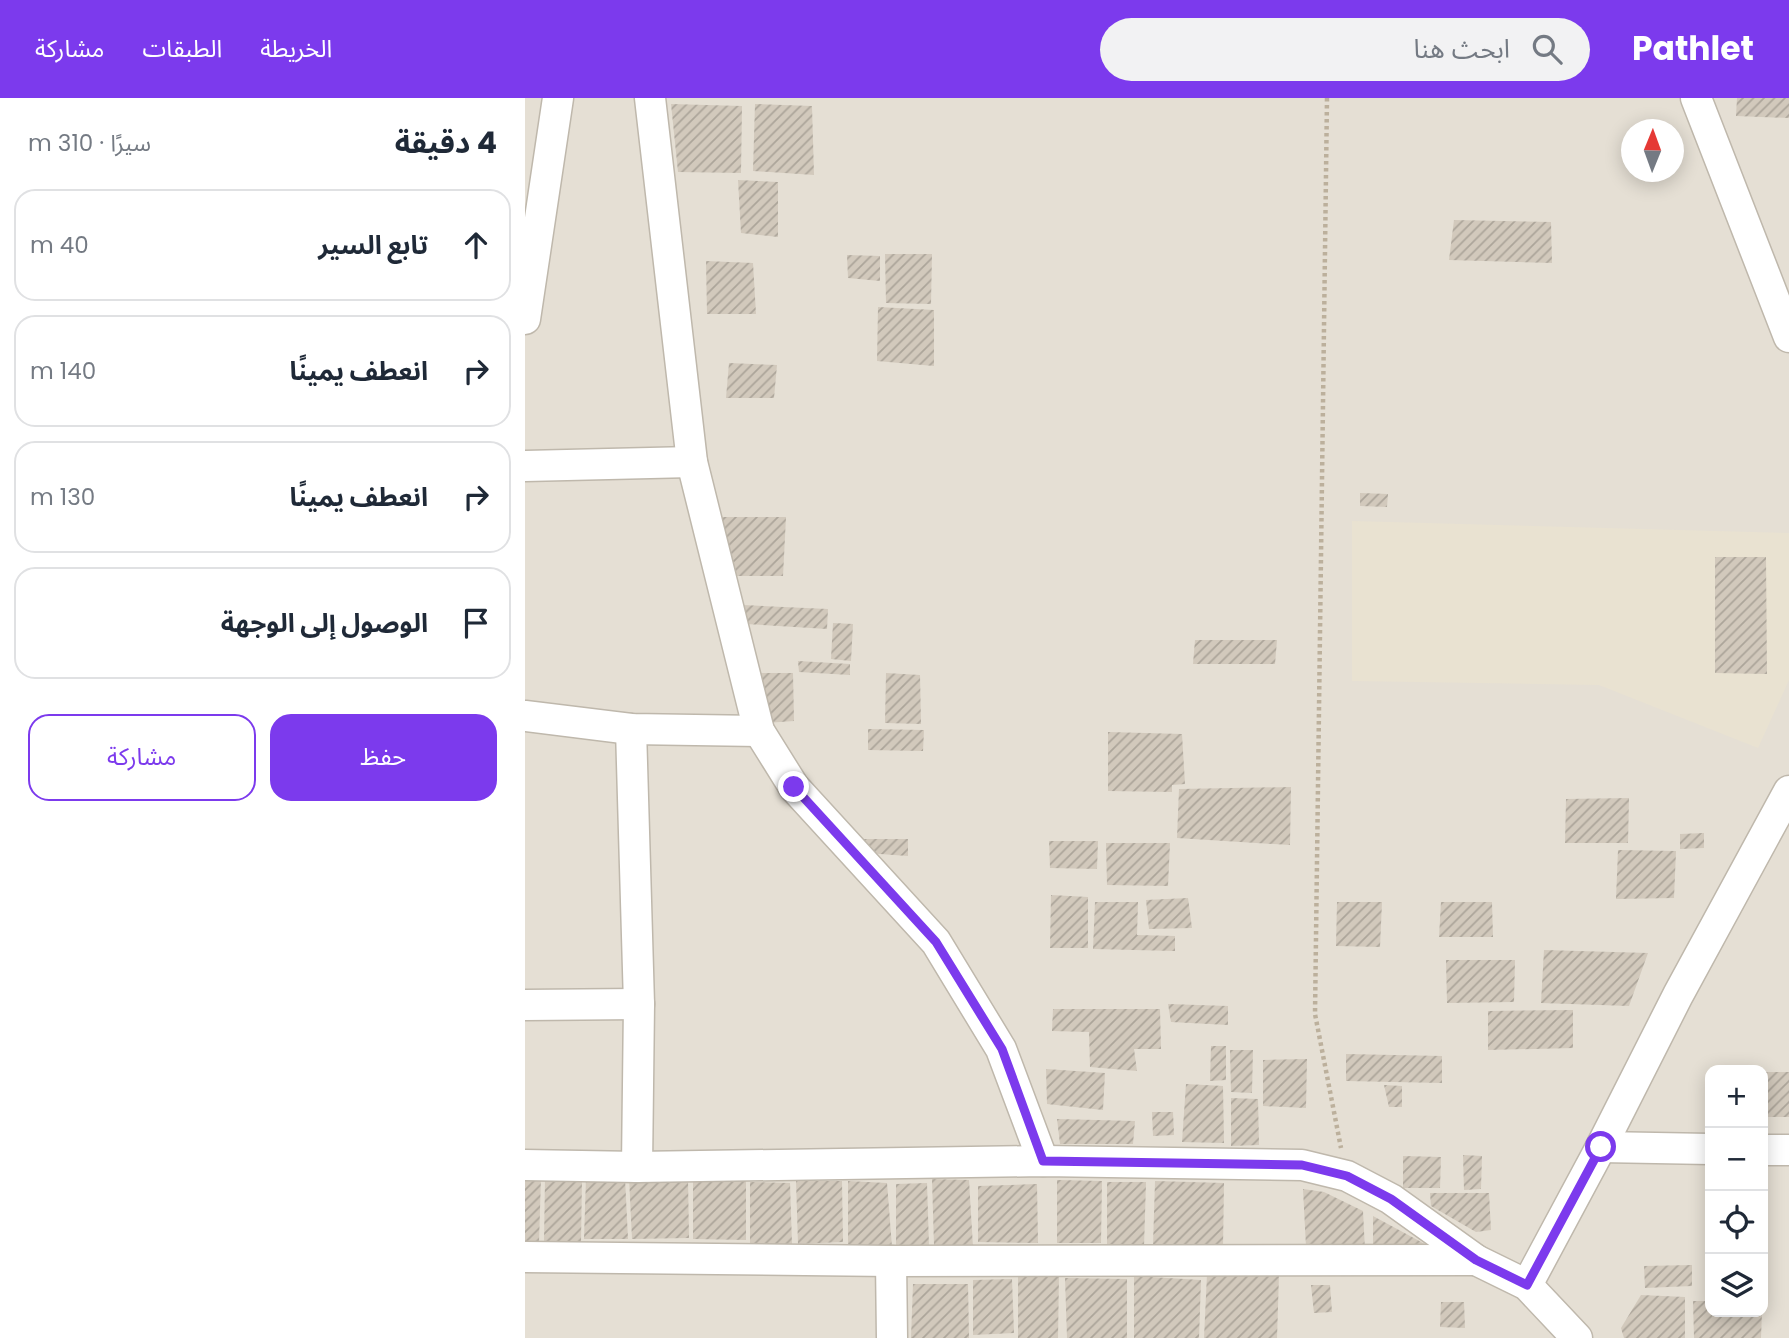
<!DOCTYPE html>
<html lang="ar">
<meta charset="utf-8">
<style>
body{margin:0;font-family:Poppins,"Noto Sans Arabic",sans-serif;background:#f2f2f3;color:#1f2937;direction:rtl}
.controls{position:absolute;right:21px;bottom:21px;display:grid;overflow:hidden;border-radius:14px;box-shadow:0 4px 18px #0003}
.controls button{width:63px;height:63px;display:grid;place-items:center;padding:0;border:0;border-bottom:2px solid #e0e1e3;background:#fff;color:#1f2937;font:35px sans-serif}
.compass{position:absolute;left:1096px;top:21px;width:63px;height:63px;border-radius:50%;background:#fff;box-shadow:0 4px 18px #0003;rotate:1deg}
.stop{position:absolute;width:21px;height:21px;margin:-16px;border:5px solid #7c3aed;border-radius:50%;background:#fff}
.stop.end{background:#7c3aed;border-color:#fff;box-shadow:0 2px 7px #0008}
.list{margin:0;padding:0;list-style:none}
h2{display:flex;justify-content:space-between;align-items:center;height:91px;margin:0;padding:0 28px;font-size:30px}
h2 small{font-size:23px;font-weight:400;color:#747a83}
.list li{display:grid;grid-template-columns:46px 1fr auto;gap:21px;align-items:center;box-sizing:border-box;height:112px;margin:0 14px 14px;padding:0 14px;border:2px solid #e0e1e3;border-radius:21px}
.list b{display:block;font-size:26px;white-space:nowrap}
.list em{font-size:23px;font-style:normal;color:#747a83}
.actions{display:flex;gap:14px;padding:21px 28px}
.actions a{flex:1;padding:16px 0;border:2px solid #7c3aed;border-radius:21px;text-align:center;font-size:24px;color:#7c3aed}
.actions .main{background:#7c3aed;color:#fff}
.icon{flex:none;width:38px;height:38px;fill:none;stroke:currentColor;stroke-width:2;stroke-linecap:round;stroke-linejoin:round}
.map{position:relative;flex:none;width:1264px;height:1240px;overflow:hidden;direction:ltr}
header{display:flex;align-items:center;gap:42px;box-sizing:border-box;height:98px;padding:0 35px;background:#7c3aed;color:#fff}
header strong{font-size:33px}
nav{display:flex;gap:38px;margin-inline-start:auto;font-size:24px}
.search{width:490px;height:63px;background:#f2f2f3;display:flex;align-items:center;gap:18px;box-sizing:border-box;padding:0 24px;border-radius:38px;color:#747a83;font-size:26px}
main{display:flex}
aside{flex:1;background:#fff}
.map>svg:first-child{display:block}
.residential{fill:#e5dfd4;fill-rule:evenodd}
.education{fill:#e9e2d1}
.building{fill:url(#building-hatch)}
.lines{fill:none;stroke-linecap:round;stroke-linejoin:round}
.minor-casing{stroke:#bfb8ac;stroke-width:33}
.path{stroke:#bcb09c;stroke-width:4.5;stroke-dasharray:3.5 3.5;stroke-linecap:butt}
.minor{stroke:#fff;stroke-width:30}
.route{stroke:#7c3aed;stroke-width:9}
</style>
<header>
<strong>Pathlet</strong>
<div class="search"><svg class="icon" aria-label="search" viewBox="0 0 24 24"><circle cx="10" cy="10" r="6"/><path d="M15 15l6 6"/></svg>ابحث هنا</div>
<nav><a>الخريطة</a><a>الطبقات</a><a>مشاركة</a></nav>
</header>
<main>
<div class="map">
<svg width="1264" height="1240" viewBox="0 0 1264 1240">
<defs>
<pattern id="building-hatch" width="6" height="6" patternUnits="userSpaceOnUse" patternTransform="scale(1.75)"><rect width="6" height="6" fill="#d2c9bc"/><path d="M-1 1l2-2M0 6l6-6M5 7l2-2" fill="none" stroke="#aca59a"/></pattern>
</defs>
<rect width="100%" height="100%" fill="#f1eee6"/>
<path class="residential" d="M0,0H1264V1240H0ZM1106,32H1148V74H1106ZM1185,972H1238V1214H1185Z"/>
<path class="education" d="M827,423L1264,435V582L1233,650L1074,587L827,583Z"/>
<g class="building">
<path d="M1212,0H1264V20L1211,18Z"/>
<path d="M146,6L217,8L216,75L153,74Z"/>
<path d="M230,6L287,8L289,77L228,73Z"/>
<path d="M213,82L253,84V139L216,135Z"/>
<path d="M929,122L1026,124L1027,165L924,162Z"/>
<path d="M360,156H407L406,206L361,205Z"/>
<path d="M322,157L355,158V183L323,180Z"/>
<path d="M181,163L228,165L231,216H182Z"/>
<path d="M353,209L409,212V268L352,263Z"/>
<path d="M204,265L252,267L249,300H201Z"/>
<path d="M835,395L863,396L862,409L835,408Z"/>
<path d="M197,419H261L258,478H207Z"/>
<path d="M1190,459H1241L1242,576L1190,575Z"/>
<path d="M218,507L303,511L302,531L221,526Z"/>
<path d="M308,525L328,526L326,563L306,561Z"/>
<path d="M670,542H752L750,566H668Z"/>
<path d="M273,563L325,566V577L274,574Z"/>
<path d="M234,575H268L269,623L241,625Z"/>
<path d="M361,575L395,577L396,626L360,625Z"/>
<path d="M343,631L399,632L398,653L343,652Z"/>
<path d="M583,634L657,636L660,686L647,687V694L583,693Z"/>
<path d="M766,689L765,747L652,740L654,691Z"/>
<path d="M1104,700L1103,745H1040L1041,701Z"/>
<path d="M1179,735V750L1155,751V736Z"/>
<path d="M339,741H383V758L341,755Z"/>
<path d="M524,743H573L572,771L525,770Z"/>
<path d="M581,745H645L643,788L582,787Z"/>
<path d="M1093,752L1151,753L1149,800L1091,801Z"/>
<path d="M526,797L563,799V850H525Z"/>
<path d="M663,800L667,830L624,831L621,802Z"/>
<path d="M570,804H613L612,837L650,838V853L568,851Z"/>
<path d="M812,804H857L855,849L811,848Z"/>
<path d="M916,804H967L968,839H914Z"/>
<path d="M1019,852L1123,855L1104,908L1016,905Z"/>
<path d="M921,862H990L989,904L922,905Z"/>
<path d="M643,906L703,908V927L646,924Z"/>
<path d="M528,911H635L636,951H609L612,973L565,969L564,934L527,933Z"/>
<path d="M1048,912V950L963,952V913Z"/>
<path d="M686,948H701V982L685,983Z"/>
<path d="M705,952H728L727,995L706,994Z"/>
<path d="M821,956L917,958V985L821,983Z"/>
<path d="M782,961L781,1010L738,1008V962Z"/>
<path d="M521,971L580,975L578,1012L522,1006Z"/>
<path d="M1241,974H1264V1019H1242Z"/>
<path d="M661,986L698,988L699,1045L657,1044Z"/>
<path d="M859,987L877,988V1009H864Z"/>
<path d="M706,1000L733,1001L734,1047L706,1048Z"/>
<path d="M627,1014H648L649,1037L628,1038Z"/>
<path d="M532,1021L610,1023L608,1046H535Z"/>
<path d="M938,1057L957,1058L956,1091L939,1092Z"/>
<path d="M878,1058L916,1059L915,1090H878Z"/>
<path d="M0,1079H16L14,1145H0Z"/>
<path d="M104,1079L163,1081L164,1140L107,1141Z"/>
<path d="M20,1080H57L56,1144L19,1145Z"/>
<path d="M61,1080H100L103,1141H59Z"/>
<path d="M407,1081L444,1082L448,1149L409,1148Z"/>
<path d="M168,1082L221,1083V1142L168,1141Z"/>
<path d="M532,1082L577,1083L576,1145H532Z"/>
<path d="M271,1083H317L318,1144L273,1146Z"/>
<path d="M323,1083L362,1085L367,1149L323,1147Z"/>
<path d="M630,1083L699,1085L698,1150L628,1148Z"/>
<path d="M225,1084L265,1085L267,1146H225Z"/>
<path d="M582,1084H621L619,1148L582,1147Z"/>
<path d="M402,1085L404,1149H371V1086Z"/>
<path d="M512,1086L513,1145L453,1144V1088Z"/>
<path d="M778,1091L799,1094L838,1113L840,1152L781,1149Z"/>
<path d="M905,1095H964L966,1132L951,1134L906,1108Z"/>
<path d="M848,1118L911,1152L848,1154Z"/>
<path d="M1167,1167V1188L1120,1190L1119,1168Z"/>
<path d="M682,1176H754L752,1240H679Z"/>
<path d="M493,1177H534L533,1240H493Z"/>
<path d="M609,1178L676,1182L674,1240H609Z"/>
<path d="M540,1180L602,1181V1240H542Z"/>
<path d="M487,1181L489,1235L448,1237V1182Z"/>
<path d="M388,1186H443L444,1240H386Z"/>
<path d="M786,1187H805L807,1214L789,1215Z"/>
<path d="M1116,1197L1160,1199V1240H1099L1096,1230Z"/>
<path d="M1168,1203H1185V1214H1237L1236,1240H1169Z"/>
<path d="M916,1204H939L940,1230L915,1229Z"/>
</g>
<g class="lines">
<g class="minor-casing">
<g id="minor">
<path d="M125,0L167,364L234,633L269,689L411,844L476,951L518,1063"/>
<path d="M1171,0L1264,239"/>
<path d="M0,221L33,0"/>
<path d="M0,368L167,364"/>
<path d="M0,618L106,631L234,633"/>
<path d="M106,631L114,906L112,1069"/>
<path d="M0,907L114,906"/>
<path d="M1076,1049L1185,1051"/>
<path d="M1238,1052H1264"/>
<path d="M0,1067L112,1069L518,1063L777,1067L822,1078L866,1101L951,1162L1002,1187L1052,1240"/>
<path d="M0,1159L366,1163L951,1162"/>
<path d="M366,1163L367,1240"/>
<path d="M1002,1187L1076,1049L1153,897L1264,693"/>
</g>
</g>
<path class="path" d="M802,0L790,916L816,1050"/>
<use href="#minor" class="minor"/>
</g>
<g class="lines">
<path class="route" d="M269,689L411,844L477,951L518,1063L777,1067L822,1078L866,1101L951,1162L1002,1187L1076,1049"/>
</g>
</svg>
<div class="controls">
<button>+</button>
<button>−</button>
<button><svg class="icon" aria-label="locate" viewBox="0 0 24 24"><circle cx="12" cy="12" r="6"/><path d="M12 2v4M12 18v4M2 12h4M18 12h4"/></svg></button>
<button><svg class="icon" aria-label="layers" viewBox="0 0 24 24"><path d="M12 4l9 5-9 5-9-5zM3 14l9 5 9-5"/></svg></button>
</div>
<svg class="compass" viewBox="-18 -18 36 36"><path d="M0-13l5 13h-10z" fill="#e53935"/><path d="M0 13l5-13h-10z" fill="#747a83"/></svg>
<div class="stop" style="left:1076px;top:1049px"></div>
<div class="stop end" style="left:269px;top:689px"></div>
</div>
<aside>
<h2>4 دقيقة<small>سيرًا · 310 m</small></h2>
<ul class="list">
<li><svg class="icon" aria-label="ahead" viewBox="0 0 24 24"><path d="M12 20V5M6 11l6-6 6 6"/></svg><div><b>تابع السير</b></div><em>40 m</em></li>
<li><svg class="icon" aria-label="right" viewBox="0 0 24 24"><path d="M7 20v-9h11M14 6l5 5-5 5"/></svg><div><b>انعطف يمينًا</b></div><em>140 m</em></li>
<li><svg class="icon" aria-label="right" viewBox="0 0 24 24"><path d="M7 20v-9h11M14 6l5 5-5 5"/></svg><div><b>انعطف يمينًا</b></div><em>130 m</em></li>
<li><svg class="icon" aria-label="arrive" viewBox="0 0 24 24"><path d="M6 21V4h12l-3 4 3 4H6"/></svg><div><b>الوصول إلى الوجهة</b></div></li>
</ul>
<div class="actions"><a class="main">حفظ</a><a>مشاركة</a></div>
</aside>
</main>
